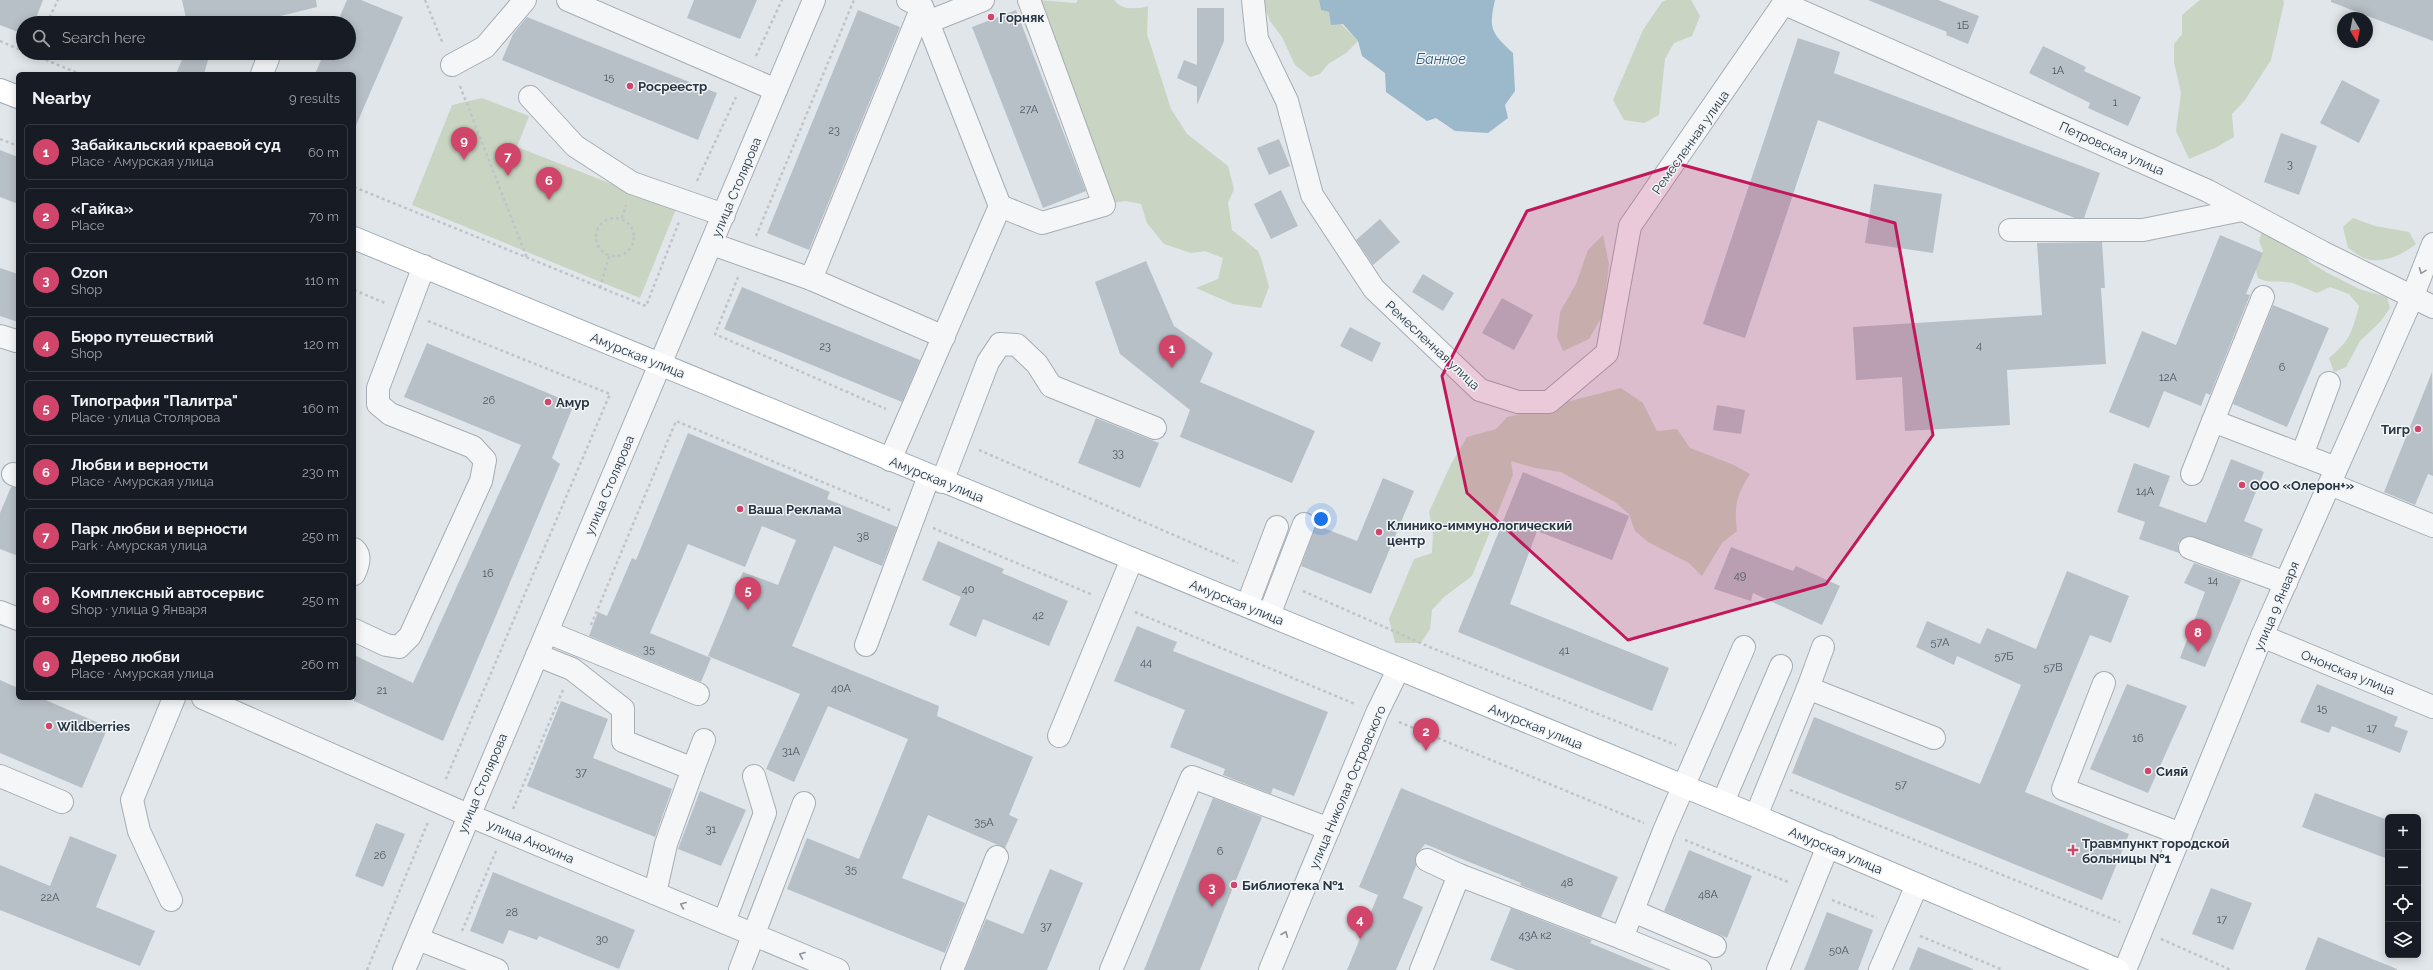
<!DOCTYPE html>
<meta charset="utf-8">
<style>
body{margin:0;font-family:Raleway,sans-serif;background:#242831;color:#f1f3f6}
.controls{position:absolute;right:12px;bottom:12px;display:grid;overflow:hidden;border-radius:6px;box-shadow:0 2px 10px #0003}
.controls button{width:36px;height:36px;display:grid;place-items:center;padding:0;border:0;border-bottom:1px solid #363941;background:#171b24;color:#f1f3f6;font:20px sans-serif}
.compass{position:absolute;left:2337px;top:12px;width:36px;height:36px;border-radius:50%;background:#171b24;box-shadow:0 2px 10px #0003;rotate:170deg}
.you{position:absolute;left:1321px;top:519px;width:14px;height:14px;margin:-10px;border:3px solid #fff;border-radius:50%;background:#1a73e8;box-shadow:0 0 0 6px #1a73e833}
.badge{display:grid;place-items:center;width:26px;height:26px;border-radius:50%;background:#d1456a;color:#fff;font-size:13px;font-weight:700}
.pin{position:absolute;translate:-50% -33px;filter:drop-shadow(0 1px 2px #0008)}
.pin::after{content:'';position:absolute;top:21px;width:14px;height:12px;background:inherit;clip-path:polygon(0 0,100% 0,50% 100%)}
.list{margin:0;padding:0;list-style:none}
h2{display:flex;justify-content:space-between;align-items:center;height:52px;margin:0;padding:0 16px;font-size:17px}
h2 small{font-size:13px;font-weight:400;color:#9ea1a6}
.list li{display:grid;grid-template-columns:26px 1fr auto;gap:12px;align-items:center;box-sizing:border-box;height:56px;margin:0 8px 8px;padding:0 8px;border:1px solid #363941;border-radius:6px}
.list b{display:block;font-size:15px;white-space:nowrap}
.list p{margin:0;font-size:13px;white-space:nowrap;color:#9ea1a6}
.list em{font-size:13px;font-style:normal;color:#9ea1a6}
.icon{flex:none;width:22px;height:22px;fill:none;stroke:currentColor;stroke-width:2;stroke-linecap:round;stroke-linejoin:round}
.map{position:relative;flex:none;width:2433px;height:970px;overflow:hidden}
.search{position:absolute;background:#171b24;box-shadow:0 2px 10px #0003;left:16px;top:16px;width:340px;height:44px;display:flex;align-items:center;gap:10px;box-sizing:border-box;padding:0 14px;border-radius:22px;color:#9ea1a6;font-size:15px}
.panel{position:absolute;background:#171b24;box-shadow:0 2px 10px #0003;left:16px;top:72px;width:340px;height:628px;border-radius:6px}
.map>svg:first-child{display:block}
.green{fill:#c9d4c2}
.water{fill:#9cb8cb}
.building{fill:#b8c0c7}
.lines{fill:none;stroke-linecap:round;stroke-linejoin:round}
.minor-casing{stroke:#a6adb4;stroke-width:24}
.major-casing{stroke:#a0acb6;stroke-width:24}
.path{stroke:#bfc4c9;stroke-width:2.5;stroke-dasharray:3 3;stroke-linecap:butt}
.minor{stroke:#f4f6f8;stroke-width:22}
.major{stroke:#fff;stroke-width:22}
.oneway{stroke:#8e969d}
.marked{fill:#c2185b;fill-opacity:0.2;stroke:#c2185b;stroke-width:3;stroke-linejoin:round}
.poi-dot{fill:#d1456a;stroke:#f1f5f7;stroke-width:1.5}
.labels{text-anchor:middle;stroke-width:3;stroke-linejoin:round;paint-order:stroke}
.number-label{font-size:11px;fill:#4d5863}
.poi-label{font-size:13px;font-weight:bold;fill:#293542;stroke:#f1f5f7;text-anchor:start}
.street-label{font-size:13px;fill:#293542;stroke:#f1f5f7}
.water-label{font-size:14px;font-style:italic;fill:#325977;stroke:#f1f5f7}
</style>
<div class="map">
<svg width="2433" height="970" viewBox="0 0 2433 970">
<rect width="100%" height="100%" fill="#e1e6ea"/>
<g class="green">
<path d="M1037,0L1076,3L1078,0H1114C1122,11 1137,9 1148,6L1147,34L1171,109L1187,134L1228,166L1234,189L1228,203L1232,230L1258,251L1262,261L1269,287L1261,308L1233,304L1196,288L1218,279L1223,258L1205,251L1191,253L1164,244L1147,223L1141,204L1126,201L1110,203L1079,138L1060,117L1057,91L1033,45L1023,21L1020,5Z"/>
<path d="M1262,0H1319L1321,10L1329,12L1358,41L1346,53L1328,64L1320,74L1310,77L1295,65L1282,37L1270,21Z"/>
<path d="M1666,0H1691L1700,16L1692,36L1674,43L1665,59L1659,115L1644,123L1624,120L1613,100L1643,30L1662,2Z"/>
<path d="M2200,0H2283L2284,3L2271,60L2245,100L2232,114L2234,137L2215,148L2189,159L2176,131L2181,93L2174,62V44L2182,34V15Z"/>
<path d="M482,98L529,116L517,147L676,209L640,298L412,205L452,105Z"/>
<path d="M2353,218L2375,226L2409,232L2416,244C2402,255 2382,265 2364,258C2359,256 2353,251 2348,248L2343,227Z"/>
<path d="M2263,228L2298,247L2311,263L2326,272L2359,289L2387,297L2390,308L2380,322L2360,341L2346,367L2334,372L2329,358C2350,341 2352,332 2359,306L2349,294L2330,287L2317,293C2309,290 2301,286 2293,283C2280,280 2269,284 2258,278L2255,265L2263,251L2259,241Z"/>
<path d="M1603,235L1609,264L1603,315L1589,339L1563,351L1557,337L1560,312L1576,284L1588,250Z"/>
<path d="M1621,388L1643,403L1657,431L1677,429L1690,448L1734,465L1750,474C1736,496 1734,506 1737,531L1722,543L1702,576L1689,563L1648,542L1635,531L1629,514L1615,502L1561,472L1535,468L1511,461L1513,475L1472,576L1444,597L1432,610L1430,629L1421,643H1395L1389,619L1414,559L1432,553L1433,531L1429,512L1451,464L1467,437L1496,429L1507,417Z"/>
</g>
<path class="water" d="M1319,0H1495C1488,30 1492,33 1513,53L1515,91L1505,105L1508,118L1488,133L1455,131L1436,118L1427,121L1386,92L1385,73L1362,56L1358,41L1343,24L1331,25L1329,12L1321,10Z"/>
<g class="building">
<path d="M0,0H43L34,23H23V34L0,25Z"/>
<path d="M182,0H316L317,7L252,23H187Z"/>
<path d="M347,0H361L403,17L354,130V74H315L324,53H349V23H337Z"/>
<path d="M694,0H757L740,39L687,18Z"/>
<path d="M1868,0H1938L1979,16L1968,44L1946,35L1947,32Z"/>
<path d="M2331,0H2433V41L2331,2Z"/>
<path d="M1197,8H1224V41L1197,105V87L1177,78L1184,60L1197,65Z"/>
<path d="M858,10L900,27L809,250L767,233Z"/>
<path d="M1016,10L1086,191L1043,208L972,27Z"/>
<path d="M527,17L717,93L698,140L502,60L513,34Z"/>
<path d="M1798,38L1840,52L1834,73L2100,173L2084,218H2075L1818,120L1745,338L1703,324Z"/>
<path d="M2043,46L2086,67L2084,71L2141,97L2128,126L2088,108L2090,103L2029,73Z"/>
<path d="M185,53H210L204,74H176Z"/>
<path d="M2342,80L2380,100L2359,143L2320,123Z"/>
<path d="M2281,133L2317,146L2299,195L2264,182Z"/>
<path d="M1279,139L1290,166L1269,175L1257,148Z"/>
<path d="M0,150L18,157V204L0,197Z"/>
<path d="M1874,184L1942,194L1933,253L1865,243Z"/>
<path d="M1281,190L1298,226L1271,239L1254,204Z"/>
<path d="M1380,219L1400,242L1373,265L1356,240Z"/>
<path d="M2220,235L2263,253L2246,294L2250,295L2210,395L2206,393L2201,406L2164,391L2149,428L2109,412L2142,331L2176,345Z"/>
<path d="M2102,242L2105,288H2101L2106,364L2007,370L2010,425L1905,431L1902,377L1856,380L1853,327L2042,315L2037,243Z"/>
<path d="M1146,261L1174,326L1213,353L1200,382L1315,431L1292,483L1180,437L1190,410L1120,354L1095,282Z"/>
<path d="M0,268L18,274V322L0,316Z"/>
<path d="M1423,274L1454,293L1443,311L1412,292Z"/>
<path d="M742,287L920,360L902,402L724,329Z"/>
<path d="M1502,298L1533,315L1514,350L1482,333Z"/>
<path d="M2273,305L2329,328L2287,427L2233,404Z"/>
<path d="M1350,327L1381,343L1372,362L1340,346Z"/>
<path d="M427,343L574,404L552,458L560,464L443,741L354,701V655L413,683L521,445L404,397Z"/>
<path d="M2432,372L2433,476L2428,474L2415,505L2384,492Z"/>
<path d="M1717,405L1745,410L1741,434L1713,430Z"/>
<path d="M1096,418L1159,443L1140,488L1078,463Z"/>
<path d="M688,433L830,492L827,499L897,527L882,566L834,546L792,646L939,706L937,716L1033,757L1009,815L1018,819L1005,848L928,815L902,878L965,903L945,953L787,889L807,838L859,859L908,739L828,706L794,782L766,769L800,694L708,656L743,572L778,585L796,540L762,526L745,567L688,544L650,633L711,658L701,682L589,636L598,612L607,616L632,558L636,560Z"/>
<path d="M2231,459L2264,472L2244,521L2263,529L2252,557L2188,536L2178,543L2179,553L2139,539L2145,522L2117,512L2134,463L2170,476L2159,506L2206,523Z"/>
<path d="M1523,472L1629,516L1612,560L1537,531L1510,604L1669,668L1652,711L1458,632Z"/>
<path d="M1383,478L1414,491L1371,594L1301,566L1316,525L1357,541Z"/>
<path d="M11,487L18,488V556L0,549V513Z"/>
<path d="M938,541L1004,569L1002,573L1068,601L1049,646L983,619L976,637L949,625L961,597L922,580Z"/>
<path d="M1731,547L1793,571L1796,566L1840,586L1822,625L1753,593L1751,601L1714,589Z"/>
<path d="M2194,563L2241,580L2205,667L2180,658L2205,592L2184,583Z"/>
<path d="M2067,571L2129,596L2111,643L2090,635L2025,792L2129,834L2102,900L1792,773L1814,717L1980,784L2021,685L1957,656L1954,665L1916,647L1927,621L1980,644L1987,628L2036,649Z"/>
<path d="M1137,626L1177,642L1173,651L1328,712L1294,796L1273,788L1271,794L1223,775L1225,769L1170,747L1185,710L1114,681Z"/>
<path d="M0,680L18,688V698H41L108,727L82,788L0,753Z"/>
<path d="M2127,684L2187,706L2148,793L2090,769Z"/>
<path d="M2317,684L2398,717L2394,726L2408,731L2400,753L2332,726L2329,733L2300,722Z"/>
<path d="M561,701L608,719L593,758L672,789L655,837L527,786Z"/>
<path d="M1401,788L1618,877L1601,917L1520,885L1521,883L1425,844L1416,855V866L1403,898L1423,907L1396,970H1347L1378,895L1359,887Z"/>
<path d="M700,791L746,810L721,866L678,849Z"/>
<path d="M2315,793L2388,820V859L2302,827Z"/>
<path d="M1213,798L1262,817L1234,885L1200,970H1144Z"/>
<path d="M376,823L405,834L383,887L355,876Z"/>
<path d="M70,836L117,855L96,907L155,931L140,966L0,910V865L50,886Z"/>
<path d="M1689,850L1752,876L1727,938L1664,911Z"/>
<path d="M1050,869L1083,883L1047,970H965L986,919L1023,934Z"/>
<path d="M493,872L635,930L619,969L539,936L537,940L509,930L503,944L470,931Z"/>
<path d="M2211,888L2252,903L2233,950L2192,934Z"/>
<path d="M1511,908L1592,940L1590,943L1655,970H1516L1490,960Z"/>
<path d="M1827,912L1873,930L1858,970H1804Z"/>
<path d="M2318,937L2397,969V970H2305Z"/>
<path d="M1918,947L1973,969V970H1909Z"/>
</g>
<g class="lines">
<g class="minor-casing">
<g id="minor">
<path d="M568,0L776,90"/>
<path d="M1253,0L1257,39L1287,101L1312,195L1374,289L1480,390L1518,402H1549L1607,353L1630,226L1786,0"/>
<path d="M1785,4L2208,191L2322,252L2433,307"/>
<path d="M928,22L983,0"/>
<path d="M452,65L485,47L525,0"/>
<path d="M262,74L270,53"/>
<path d="M530,97L575,146L632,183L724,215"/>
<path d="M1000,206L1042,223L1104,205L1029,0"/>
<path d="M2010,230H2143L2242,210"/>
<path d="M712,244L811,279L944,337"/>
<path d="M811,279L922,7L908,0"/>
<path d="M2263,297L2213,421L2336,468"/>
<path d="M0,336L16,341"/>
<path d="M2302,455L2329,383"/>
<path d="M890,460L1000,206L922,7"/>
<path d="M13,474L18,476"/>
<path d="M2192,474L2213,421"/>
<path d="M942,482L988,362L1000,344L1017,345L1037,364L1051,386L1155,428"/>
<path d="M2330,484L2433,526"/>
<path d="M2190,548L2286,583"/>
<path d="M354,549C362,556 358,566 354,574"/>
<path d="M1247,606L1277,527"/>
<path d="M0,612L18,619"/>
<path d="M1269,615L1304,524"/>
<path d="M354,630L386,645L399,647L410,636L481,481L485,460L473,447L390,414L378,404V388L424,266"/>
<path d="M547,632L698,694"/>
<path d="M2262,636L2433,707"/>
<path d="M866,645L929,476"/>
<path d="M537,655L572,669L623,709V741L693,769L666,844L655,893"/>
<path d="M2104,683L2063,789L2181,834"/>
<path d="M1808,688L1823,647"/>
<path d="M203,698L468,815L838,970"/>
<path d="M1059,736L1132,559"/>
<path d="M693,769L704,740"/>
<path d="M0,776L62,802"/>
<path d="M1723,802L1781,666"/>
<path d="M1756,816L1808,688L1934,738"/>
<path d="M1427,860L1459,875L1622,938L1664,831L1744,647"/>
<path d="M171,900L139,831L132,800L174,698"/>
<path d="M1633,911L1715,946"/>
<path d="M724,922L765,813L754,776"/>
<path d="M1622,938L1700,970"/>
<path d="M418,939L497,970"/>
<path d="M404,970L814,0"/>
<path d="M740,970L804,803"/>
<path d="M952,970L997,857"/>
<path d="M1111,970L1192,777L1329,829"/>
<path d="M1270,970L1377,713L1398,670"/>
<path d="M1421,970L1459,875"/>
<path d="M1778,970L1828,846"/>
<path d="M1880,970L1917,885"/>
<path d="M2125,970L2262,636L2412,298L2433,244"/>
</g>
</g>
<g class="major-casing">
<g id="major">
<path d="M0,90L18,97"/>
<path d="M354,238L1756,816L2118,970"/>
</g>
</g>
<g class="path">
<path d="M425,0L443,44"/>
<path d="M47,23L58,0"/>
<path d="M0,41L23,51"/>
<path d="M29,53L80,74"/>
<path d="M756,56L782,0"/>
<path d="M460,86L527,258"/>
<path d="M0,139L18,146"/>
<path d="M697,181L736,97"/>
<path d="M354,187L646,306L679,222"/>
<circle cx="615" cy="237" r="19"/>
<path d="M622,218L626,205"/>
<path d="M756,236L854,0"/>
<path d="M738,277L715,334L886,409"/>
<path d="M600,288L609,256"/>
<path d="M354,290L385,303"/>
<path d="M428,321L610,394L445,781"/>
<path d="M979,450L1238,563"/>
<path d="M933,528L1093,595"/>
<path d="M1303,591L1432,648L1676,745"/>
<path d="M1135,612L1355,704"/>
<path d="M591,625L676,421L892,511"/>
<path d="M1399,722L1644,823"/>
<path d="M1790,790L2120,922"/>
<path d="M513,809L563,690"/>
<path d="M1685,840L1788,882"/>
<path d="M1832,900L1877,918"/>
<path d="M462,931L496,851"/>
<path d="M1920,936L2003,970"/>
<path d="M2161,939L2231,970"/>
<path d="M367,970L428,822"/>
</g>
<use href="#minor" class="minor"/>
<use href="#major" class="major"/>
</g>
<defs><path id="oneway-chevron" d="M-2-3.5L2.5 0L-2 3.5" fill="none" stroke-width="1.6" stroke-linecap="round" stroke-linejoin="round"/></defs>
<g class="oneway">
<use href="#oneway-chevron" transform="translate(2422 271) rotate(111)"/>
<use href="#oneway-chevron" transform="translate(683 905) rotate(-157)"/>
<use href="#oneway-chevron" transform="translate(1285 934) rotate(-67)"/>
<use href="#oneway-chevron" transform="translate(802 955) rotate(-157)"/>
</g>
<path class="marked" d="M1679,164L1895,223L1933,435L1826,584L1628,640L1467,493L1442,376L1527,211Z"/>
<g class="poi-dot">
<circle cx="991" cy="17" r="4"/>
<circle cx="630" cy="86" r="4"/>
<circle cx="548" cy="402" r="4"/>
<circle cx="2418" cy="429" r="4"/>
<circle cx="2242" cy="485" r="4"/>
<circle cx="740" cy="509" r="4"/>
<circle cx="1379" cy="532" r="4"/>
<circle cx="49" cy="726" r="4"/>
<circle cx="2148" cy="771" r="4"/>
<path d="M2071 844h4v4h4v4h-4v4h-4v-4h-4v-4h4z"/>
<circle cx="1234" cy="885" r="4"/>
</g>
<g class="labels">
<g class="number-label">
<text x="1963" y="29">1Б</text>
<text x="2058" y="74">1А</text>
<text x="609" y="81">15</text>
<text x="2115" y="106">1</text>
<text x="1029" y="113">27А</text>
<text x="834" y="134">23</text>
<text x="2290" y="168">3</text>
<text x="1979" y="349">4</text>
<text x="825" y="350">23</text>
<text x="2282" y="371">6</text>
<text x="2168" y="381">12А</text>
<text x="489" y="404">26</text>
<text x="1118" y="457">33</text>
<text x="2145" y="495">14А</text>
<text x="863" y="540">38</text>
<text x="488" y="577">16</text>
<text x="1740" y="579">49</text>
<text x="2213" y="584">14</text>
<text x="968" y="593">40</text>
<text x="1038" y="619">42</text>
<text x="1940" y="646">57А</text>
<text x="649" y="653">35</text>
<text x="1564" y="654">41</text>
<text x="2004" y="660">57Б</text>
<text x="1146" y="666">44</text>
<text x="2053" y="671">57В</text>
<text x="841" y="692">40А</text>
<text x="382" y="694">21</text>
<text x="2322" y="712">15</text>
<text x="2372" y="732">17</text>
<text x="2138" y="742">16</text>
<text x="791" y="755">31А</text>
<text x="581" y="776">37</text>
<text x="1901" y="788">57</text>
<text x="984" y="826">35А</text>
<text x="711" y="833">31</text>
<text x="1220" y="855">6</text>
<text x="380" y="859">26</text>
<text x="851" y="873">35</text>
<text x="1567" y="886">48</text>
<text x="1708" y="898">48А</text>
<text x="50" y="901">22А</text>
<text x="512" y="916">28</text>
<text x="2222" y="923">17</text>
<text x="1046" y="930">37</text>
<text x="1535" y="939">43А к2</text>
<text x="602" y="943">30</text>
<text x="1839" y="954">50А</text>
</g>
<g class="poi-label">
<text x="999" y="22">Горняк</text>
<text x="638" y="91">Росреестр</text>
<text x="556" y="407">Амур</text>
<text x="2410" y="434" text-anchor="end">Тигр</text>
<text x="2250" y="490">ООО «Олерон+»</text>
<text x="748" y="514">Ваша Реклама</text>
<text x="1387" y="530">Клинико-иммунологический<tspan x="1387" dy="15">центр</tspan></text>
<text x="57" y="731">Wildberries</text>
<text x="2156" y="776">Сияй</text>
<text x="2082" y="848">Травмпункт городской<tspan x="2082" dy="15">больницы №1</tspan></text>
<text x="1242" y="890">Библиотека №1</text>
</g>
<g class="street-label">
<text transform="translate(1690 142) rotate(-55)" y="5">Ремесленная улица</text>
<text transform="translate(2112 148) rotate(24)" y="5">Петровская улица</text>
<text transform="translate(736 187) rotate(-67)" y="5">улица Столярова</text>
<text transform="translate(1433 345) rotate(43)" y="5">Ремесленная улица</text>
<text transform="translate(638 355) rotate(22)" y="5">Амурская улица</text>
<text transform="translate(937 479) rotate(22)" y="5">Амурская улица</text>
<text transform="translate(609 485) rotate(-67)" y="5">улица Столярова</text>
<text transform="translate(1237 602) rotate(22)" y="5">Амурская улица</text>
<text transform="translate(2276 606) rotate(-67)" y="5">улица 9 Января</text>
<text transform="translate(2348 672) rotate(22)" y="5">Ононская улица</text>
<text transform="translate(1536 726) rotate(22)" y="5">Амурская улица</text>
<text transform="translate(482 783) rotate(-67)" y="5">улица Столярова</text>
<text transform="translate(1347 787) rotate(-67)" y="5">улица Николая Островского</text>
<text transform="translate(531 841) rotate(23)" y="5">улица Анохина</text>
<text transform="translate(1836 850) rotate(23)" y="5">Амурская улица</text>
</g>
<g class="water-label">
<text x="1441" y="64">Банное</text>
</g>
</g>
</svg>
<div class="controls">
<button>+</button>
<button>−</button>
<button><svg class="icon" aria-label="locate" viewBox="0 0 24 24"><circle cx="12" cy="12" r="6"/><path d="M12 2v4M12 18v4M2 12h4M18 12h4"/></svg></button>
<button><svg class="icon" aria-label="layers" viewBox="0 0 24 24"><path d="M12 4l9 5-9 5-9-5zM3 14l9 5 9-5"/></svg></button>
</div>
<svg class="compass" viewBox="-18 -18 36 36"><path d="M0-13l5 13h-10z" fill="#e53935"/><path d="M0 13l5-13h-10z" fill="#9ea1a6"/></svg>
<div class="you"></div>
<div class="pin badge" style="left:1172px;top:368px">1</div>
<div class="pin badge" style="left:1426px;top:751px">2</div>
<div class="pin badge" style="left:1212px;top:907px">3</div>
<div class="pin badge" style="left:1360px;top:939px">4</div>
<div class="pin badge" style="left:748px;top:610px">5</div>
<div class="pin badge" style="left:549px;top:200px">6</div>
<div class="pin badge" style="left:508px;top:176px">7</div>
<div class="pin badge" style="left:2198px;top:652px">8</div>
<div class="pin badge" style="left:464px;top:160px">9</div>
<div class="search"><svg class="icon" aria-label="search" viewBox="0 0 24 24"><circle cx="10" cy="10" r="6"/><path d="M15 15l6 6"/></svg>Search here</div>
<section class="panel">
<h2>Nearby<small>9 results</small></h2>
<ul class="list">
<li><span class="badge">1</span><div><b>Забайкальский краевой суд</b><p>Place · Амурская улица</p></div><em>60 m</em></li>
<li><span class="badge">2</span><div><b>«Гайка»</b><p>Place</p></div><em>70 m</em></li>
<li><span class="badge">3</span><div><b>Ozon</b><p>Shop</p></div><em>110 m</em></li>
<li><span class="badge">4</span><div><b>Бюро путешествий</b><p>Shop</p></div><em>120 m</em></li>
<li><span class="badge">5</span><div><b>Типография &quot;Палитра&quot;</b><p>Place · улица Столярова</p></div><em>160 m</em></li>
<li><span class="badge">6</span><div><b>Любви и верности</b><p>Place · Амурская улица</p></div><em>230 m</em></li>
<li><span class="badge">7</span><div><b>Парк любви и верности</b><p>Park · Амурская улица</p></div><em>250 m</em></li>
<li><span class="badge">8</span><div><b>Комплексный автосервис</b><p>Shop · улица 9 Января</p></div><em>250 m</em></li>
<li><span class="badge">9</span><div><b>Дерево любви</b><p>Place · Амурская улица</p></div><em>260 m</em></li>
</ul>
</section>
</div>
